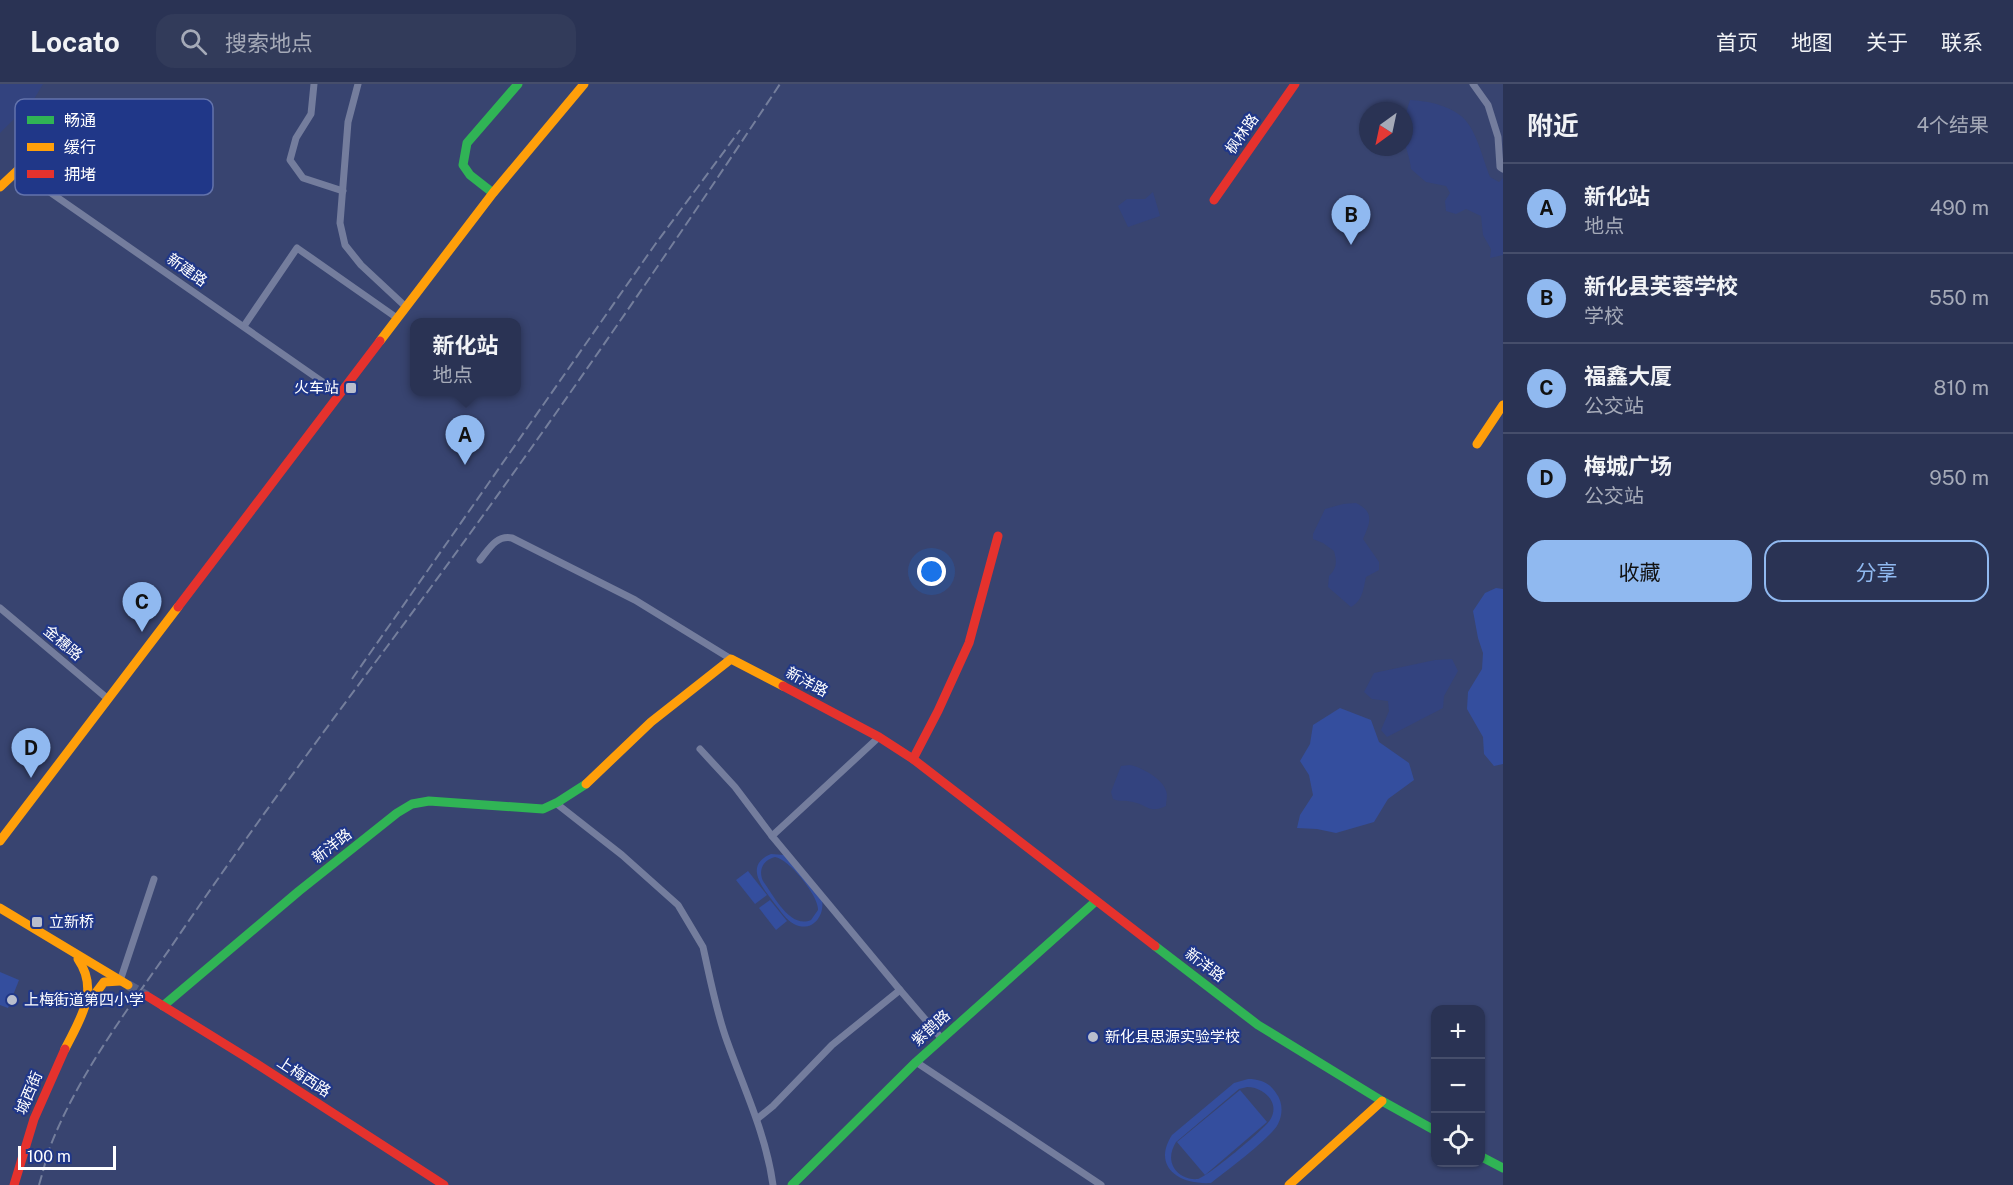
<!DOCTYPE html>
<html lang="zh">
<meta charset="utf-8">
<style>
body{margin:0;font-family:"Public Sans","Noto Sans SC",sans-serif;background:#323b5a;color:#f1f3f6}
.controls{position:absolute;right:18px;bottom:18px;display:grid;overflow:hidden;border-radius:12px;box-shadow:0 2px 4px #0004}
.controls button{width:54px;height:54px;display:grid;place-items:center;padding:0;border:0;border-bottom:2px solid #464e6b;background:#2a3354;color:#f1f3f6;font:30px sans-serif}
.compass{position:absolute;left:1359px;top:18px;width:54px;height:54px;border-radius:50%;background:#2a3354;box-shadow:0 2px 4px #0004;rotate:213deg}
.scale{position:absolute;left:18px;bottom:15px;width:98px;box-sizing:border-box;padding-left:6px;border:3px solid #fff;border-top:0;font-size:16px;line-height:21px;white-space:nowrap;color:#fff;-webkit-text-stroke:4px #203788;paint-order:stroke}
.you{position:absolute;left:932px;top:488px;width:21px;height:21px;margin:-15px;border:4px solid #fff;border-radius:50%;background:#1a73e8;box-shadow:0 0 0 9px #1a73e833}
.badge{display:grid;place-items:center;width:39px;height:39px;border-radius:50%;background:#90b9f0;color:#111;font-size:20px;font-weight:700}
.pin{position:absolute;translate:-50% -50px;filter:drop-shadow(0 2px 3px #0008)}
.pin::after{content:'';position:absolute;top:32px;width:21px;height:18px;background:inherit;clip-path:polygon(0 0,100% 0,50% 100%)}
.popup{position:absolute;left:410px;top:234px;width:111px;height:78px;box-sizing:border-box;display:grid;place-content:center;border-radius:12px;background:#2a3354;filter:drop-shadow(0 2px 4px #0005);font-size:20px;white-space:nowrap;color:#a5aab8}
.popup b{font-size:22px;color:#f1f3f6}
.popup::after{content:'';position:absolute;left:50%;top:100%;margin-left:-12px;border:12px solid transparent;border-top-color:#2a3354}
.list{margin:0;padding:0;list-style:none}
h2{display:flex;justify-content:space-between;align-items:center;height:78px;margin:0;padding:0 24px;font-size:26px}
h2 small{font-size:20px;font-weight:400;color:#a5aab8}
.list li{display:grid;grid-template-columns:39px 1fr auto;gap:18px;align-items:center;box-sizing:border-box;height:90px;padding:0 24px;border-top:2px solid #464e6b}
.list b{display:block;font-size:22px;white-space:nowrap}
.list p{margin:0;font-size:20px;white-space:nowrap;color:#a5aab8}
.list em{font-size:20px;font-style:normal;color:#a5aab8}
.actions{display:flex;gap:12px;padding:18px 24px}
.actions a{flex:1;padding:14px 0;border:2px solid #90b9f0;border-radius:18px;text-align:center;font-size:21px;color:#90b9f0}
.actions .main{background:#90b9f0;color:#111}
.icon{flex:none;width:33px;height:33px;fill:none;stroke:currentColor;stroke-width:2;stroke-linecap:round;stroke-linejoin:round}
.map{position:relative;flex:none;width:1503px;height:1101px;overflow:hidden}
header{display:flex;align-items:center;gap:36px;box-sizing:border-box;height:84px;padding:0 30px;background:#2a3354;border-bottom:2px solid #464e6b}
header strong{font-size:28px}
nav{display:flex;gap:33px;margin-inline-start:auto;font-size:21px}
.search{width:420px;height:54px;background:#323b5a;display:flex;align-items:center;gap:15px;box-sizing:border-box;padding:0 21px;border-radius:18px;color:#a5aab8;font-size:22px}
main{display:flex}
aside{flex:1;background:#2a3354}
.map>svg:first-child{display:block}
.green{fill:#344e9e;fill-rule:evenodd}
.water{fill:#33437f}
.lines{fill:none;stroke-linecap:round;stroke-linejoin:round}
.primary-tunnel{stroke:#566085;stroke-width:10;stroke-dasharray:10 5;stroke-linecap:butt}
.street{stroke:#747d9d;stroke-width:7}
.fast{stroke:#30b455;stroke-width:9}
.slow{stroke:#ff9f0a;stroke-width:9}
.jam{stroke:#e5322d;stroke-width:9}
.rail{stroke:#747e9c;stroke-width:2;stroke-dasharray:10 4.5;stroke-linecap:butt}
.poi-dot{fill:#b9becd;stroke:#203788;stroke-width:2}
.labels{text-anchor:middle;stroke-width:4.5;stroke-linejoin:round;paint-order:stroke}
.street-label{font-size:15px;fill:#fff;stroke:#203788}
.poi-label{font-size:15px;fill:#fff;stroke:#203788;text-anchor:start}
.key{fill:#203788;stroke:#6373ac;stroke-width:1.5}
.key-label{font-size:16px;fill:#fff}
</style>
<header>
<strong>Locato</strong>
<div class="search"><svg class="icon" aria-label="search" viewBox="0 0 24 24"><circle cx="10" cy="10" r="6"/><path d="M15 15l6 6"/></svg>搜索地点</div>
<nav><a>首页</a><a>地图</a><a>关于</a><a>联系</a></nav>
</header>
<main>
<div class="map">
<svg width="1503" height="1101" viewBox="0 0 1503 1101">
<rect width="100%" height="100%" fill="#384470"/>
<g class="green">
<path d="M1496,504L1503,505V680L1494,682L1484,670L1483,653L1467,625L1468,608L1482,585L1483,569L1478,554L1473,527L1485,509Z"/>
<path d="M1340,624L1371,636L1379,658L1409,679L1414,696L1388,715L1374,738L1336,749L1317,745L1297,744L1300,731L1313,711L1309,691L1300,677L1310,660L1313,641Z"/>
<path d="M771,770L784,771L822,816C825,833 811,849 794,840C786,836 780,826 775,820C763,804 743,782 771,770ZM775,773C789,775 819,812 818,826L811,836C790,845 774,812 763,797C758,786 763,776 775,773Z"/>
<path d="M748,787L767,811L755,820L736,796Z"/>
<path d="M770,816L787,837L776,846L759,824Z"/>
<path d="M0,888L19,896L8,924L0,921Z"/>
<path d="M1248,995C1260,995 1270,999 1276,1009C1283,1018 1283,1030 1278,1040C1271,1054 1226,1087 1211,1099C1178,1101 1152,1082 1172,1051L1234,999ZM1247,1003C1264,1003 1281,1019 1270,1036C1265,1045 1207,1093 1198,1095C1189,1096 1179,1092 1174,1084C1169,1075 1171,1066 1176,1058L1239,1005Z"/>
<path d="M1240,1006L1267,1038L1205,1091L1177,1058Z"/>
</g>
<g class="water">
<path d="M0,0H43L34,15L0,49Z"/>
<path d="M1410,16C1430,17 1458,23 1469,41C1478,54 1484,78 1490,93L1499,98L1503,94V171L1490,174L1491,165L1483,151L1481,132L1466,125L1456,130L1446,127L1445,117L1450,109L1446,102L1426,98L1411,85C1410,74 1406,65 1404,56C1402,42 1406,29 1410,16Z"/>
<path d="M1153,108L1160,132L1128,143L1118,122L1127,115H1145Z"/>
<path d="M1356,419C1375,428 1370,439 1363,455L1379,478V486L1366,493C1363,506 1363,516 1351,523L1328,503L1329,492C1337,484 1337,478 1334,467L1323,459L1313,455V450L1325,425L1343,420Z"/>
<path d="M1452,575L1458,587L1444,612L1443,624L1387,653L1381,646L1389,627L1388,617L1372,615L1364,608L1374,589L1435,576Z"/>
<path d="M1130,681C1141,683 1163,695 1166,707C1168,711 1166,717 1166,722C1149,730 1148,721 1133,718C1125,716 1120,718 1113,715L1111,708L1121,682Z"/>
</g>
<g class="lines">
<path class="primary-tunnel" d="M128,901L147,912"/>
<g class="street">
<path d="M314,0L311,30L296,54L290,76L303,94L343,107"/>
<path d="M358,0L348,38L340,139L345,161L361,181L406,223"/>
<path d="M1473,0L1488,21L1498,53L1500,83L1503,85"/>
<path d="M18,86L340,310"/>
<path d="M244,242L297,164L397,234"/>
<path d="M480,476C489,465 496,451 512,454L635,516L731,575"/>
<path d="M0,524L108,615"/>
<path d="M700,665L735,703L772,752"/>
<path d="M557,720L622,771L678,821L703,863C710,894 716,927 727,957C744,1005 766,1050 773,1101"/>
<path d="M120,897L154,795"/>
<path d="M900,906L942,955"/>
<path d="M916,978L1101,1101"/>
<path d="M757,1035L773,1022L832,961L900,906L772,752L879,653"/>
</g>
<g class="fast">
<path d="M493,109L470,91L463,81L467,59L518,0"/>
<path d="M1155,862L1258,941L1382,1017L1436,1047"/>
<path d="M163,922L299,807L397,729L412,720L429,717L543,725L558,718L586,700"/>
<path d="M1480,1072L1503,1084"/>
<path d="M792,1101L916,978L1096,817"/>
</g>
<g class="slow">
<path d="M0,103L18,86"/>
<path d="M380,257L493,109L584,0"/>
<path d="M1477,360L1503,321"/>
<path d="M586,700L651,638L731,575L783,602"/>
<path d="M0,757L178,523"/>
<path d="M0,824L128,901"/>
<path d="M89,918L104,898L120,897"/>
<path d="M65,965C80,935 100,907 78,875"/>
<path d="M1289,1101L1382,1017"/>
</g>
<g class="jam">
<path d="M1214,116L1295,0"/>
<path d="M178,523L380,257"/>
<path d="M783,602L879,653L913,675L1155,862"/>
<path d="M913,675L938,627L969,559L998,452"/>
<path d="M147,912L249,975L444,1101"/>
<path d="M14,1101L34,1035L65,965"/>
</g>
<g class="rail">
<path d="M352,595L654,162L740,46"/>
<path d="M39,1101C43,1088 46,1075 50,1063C78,991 128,925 171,863C240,761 312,663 386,564C523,380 653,192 780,0"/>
</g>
</g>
<g class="poi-dot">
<rect x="345" y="298" width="12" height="12" rx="3"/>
<rect x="31" y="832" width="12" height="12" rx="3"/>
<circle cx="12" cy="916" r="6"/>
<circle cx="1093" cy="953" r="6"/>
</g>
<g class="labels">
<g class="street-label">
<text transform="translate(1242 50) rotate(-55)" y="5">枫林路</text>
<text transform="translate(187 186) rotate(35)" y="5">新建路</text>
<text transform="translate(63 559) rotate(40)" y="5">金穗路</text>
<text transform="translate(807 598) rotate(28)" y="5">新洋路</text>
<text transform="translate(332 762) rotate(-38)" y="5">新洋路</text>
<text transform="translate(1205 881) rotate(37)" y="5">新洋路</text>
<text transform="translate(931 944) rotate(-42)" y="5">紫鹊路</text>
<text transform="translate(304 993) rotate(33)" y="5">上梅西路</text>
<text transform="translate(29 1009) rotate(-67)" y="5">城西街</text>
</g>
<g class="poi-label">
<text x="339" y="309" text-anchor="end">火车站</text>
<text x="49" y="843">立新桥</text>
<text x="24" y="921">上梅街道第四小学</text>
<text x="1105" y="958">新化县思源实验学校</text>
</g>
</g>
<rect x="15" y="15" width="198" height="96" rx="9" class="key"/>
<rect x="27" y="32" width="27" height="8" fill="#30b455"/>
<rect x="27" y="59" width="27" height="8" fill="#ff9f0a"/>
<rect x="27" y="86" width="27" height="8" fill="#e5322d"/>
<g class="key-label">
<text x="64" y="42">畅通</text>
<text x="64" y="69">缓行</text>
<text x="64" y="96">拥堵</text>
</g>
</svg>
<div class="controls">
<button>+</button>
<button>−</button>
<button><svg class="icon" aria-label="locate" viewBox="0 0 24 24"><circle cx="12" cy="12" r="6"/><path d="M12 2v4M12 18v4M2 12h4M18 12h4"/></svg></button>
</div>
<svg class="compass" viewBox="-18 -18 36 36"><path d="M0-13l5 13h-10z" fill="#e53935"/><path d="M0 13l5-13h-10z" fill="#a5aab8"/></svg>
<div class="scale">100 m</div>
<div class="you"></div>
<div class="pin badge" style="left:465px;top:381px">A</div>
<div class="popup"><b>新化站</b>地点</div>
<div class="pin badge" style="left:1351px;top:161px">B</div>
<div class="pin badge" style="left:142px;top:548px">C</div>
<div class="pin badge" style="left:31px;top:694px">D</div>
</div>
<aside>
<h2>附近<small>4个结果</small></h2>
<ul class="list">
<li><span class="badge">A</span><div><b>新化站</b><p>地点</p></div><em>490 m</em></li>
<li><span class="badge">B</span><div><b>新化县芙蓉学校</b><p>学校</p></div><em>550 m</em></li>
<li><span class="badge">C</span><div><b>福鑫大厦</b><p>公交站</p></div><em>810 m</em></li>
<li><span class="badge">D</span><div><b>梅城广场</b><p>公交站</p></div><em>950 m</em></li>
</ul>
<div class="actions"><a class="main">收藏</a><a>分享</a></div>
</aside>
</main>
